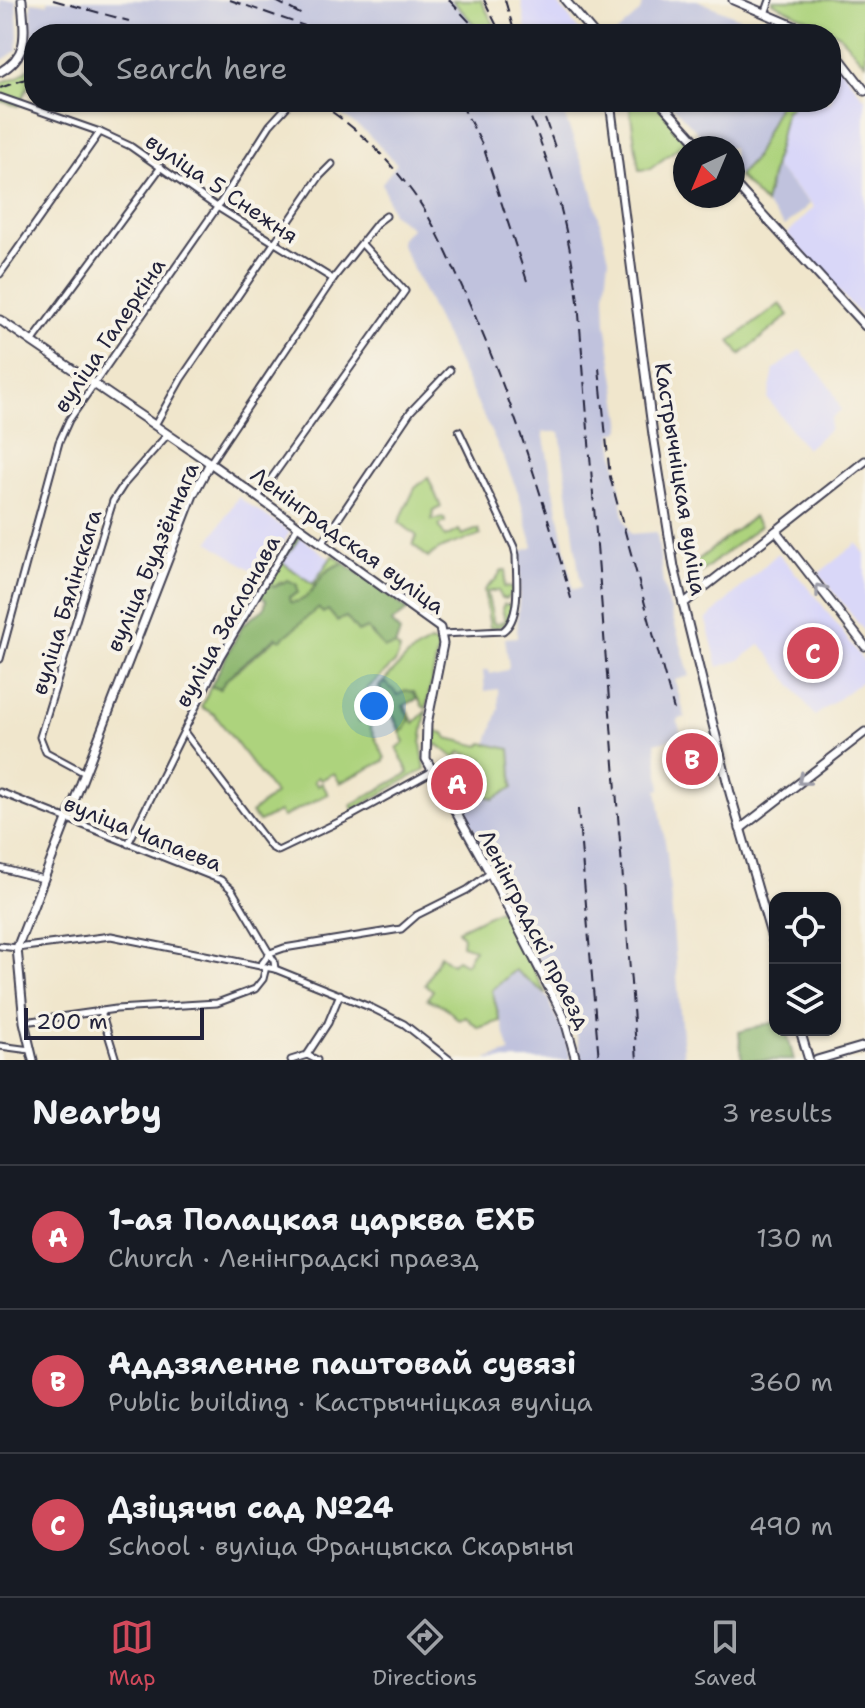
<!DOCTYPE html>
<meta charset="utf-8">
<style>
body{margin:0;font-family:"Shantell Sans",sans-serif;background:#20242c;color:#f1f3f6}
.controls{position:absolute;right:24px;bottom:24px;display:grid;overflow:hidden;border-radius:16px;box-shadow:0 2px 6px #0004}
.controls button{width:72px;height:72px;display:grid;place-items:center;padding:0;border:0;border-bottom:2px solid #363941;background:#171b24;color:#f1f3f6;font:40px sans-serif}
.compass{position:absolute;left:673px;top:136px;width:72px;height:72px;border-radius:50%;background:#171b24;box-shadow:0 2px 6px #0004;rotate:224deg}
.scale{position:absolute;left:24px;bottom:20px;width:180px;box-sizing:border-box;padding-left:8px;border:4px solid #22223b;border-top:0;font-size:22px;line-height:28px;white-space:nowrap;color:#22223b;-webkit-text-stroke:6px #f7f3e8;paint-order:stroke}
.you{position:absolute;left:374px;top:706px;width:28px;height:28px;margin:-20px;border:6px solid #fff;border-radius:50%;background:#1a73e8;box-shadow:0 0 0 12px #1a73e833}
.badge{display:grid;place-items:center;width:52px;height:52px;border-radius:50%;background:#d1495b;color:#fff;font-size:26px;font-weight:700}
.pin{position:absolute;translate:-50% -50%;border:4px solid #fff;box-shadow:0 2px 8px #0006}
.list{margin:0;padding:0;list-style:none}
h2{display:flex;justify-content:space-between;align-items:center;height:104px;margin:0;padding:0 32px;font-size:34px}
h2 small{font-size:26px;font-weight:400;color:#9ea1a6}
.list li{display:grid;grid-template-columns:52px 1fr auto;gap:24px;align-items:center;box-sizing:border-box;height:144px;padding:0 32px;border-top:2px solid #363941}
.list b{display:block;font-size:30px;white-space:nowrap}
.list p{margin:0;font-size:26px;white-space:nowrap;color:#9ea1a6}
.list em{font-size:26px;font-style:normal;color:#9ea1a6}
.icon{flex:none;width:44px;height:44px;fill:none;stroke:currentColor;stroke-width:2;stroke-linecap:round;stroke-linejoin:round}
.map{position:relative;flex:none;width:865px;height:1060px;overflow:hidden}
.search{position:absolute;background:#171b24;box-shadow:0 2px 6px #0004;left:24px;right:24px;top:24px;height:88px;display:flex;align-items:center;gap:20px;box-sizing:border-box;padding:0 28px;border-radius:32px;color:#9ea1a6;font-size:30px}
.sheet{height:536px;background:#171b24}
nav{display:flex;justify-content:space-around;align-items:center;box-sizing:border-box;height:112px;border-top:2px solid #363941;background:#171b24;font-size:22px;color:#9ea1a6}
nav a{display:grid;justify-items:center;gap:4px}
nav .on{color:#d1495b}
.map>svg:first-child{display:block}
.built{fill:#d9d7f8}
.industrial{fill:#c0c2dd;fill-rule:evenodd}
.green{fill:#add37d;stroke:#687a5c;stroke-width:2}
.forest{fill:#8ab56c;stroke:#566c54;stroke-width:2}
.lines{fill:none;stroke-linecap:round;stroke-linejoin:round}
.minor-casing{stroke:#413f51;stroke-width:9}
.tertiary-casing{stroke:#413f51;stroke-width:11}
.secondary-casing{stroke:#413f51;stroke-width:11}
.minor{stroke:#fff;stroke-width:5}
.tertiary{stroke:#fff;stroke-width:7}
.secondary{stroke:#fff;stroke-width:7}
.rail{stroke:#22223b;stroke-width:2;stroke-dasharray:12 6;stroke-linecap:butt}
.oneway{stroke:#9c9ca7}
.labels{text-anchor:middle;stroke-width:8;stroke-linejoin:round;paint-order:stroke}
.street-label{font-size:22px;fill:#22223b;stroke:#f7f3e8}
</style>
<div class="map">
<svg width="865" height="1060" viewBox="0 0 865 1060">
<rect width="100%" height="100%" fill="#f7f3e8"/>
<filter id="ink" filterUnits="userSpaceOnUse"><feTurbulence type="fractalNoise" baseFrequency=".0125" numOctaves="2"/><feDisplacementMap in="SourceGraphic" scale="16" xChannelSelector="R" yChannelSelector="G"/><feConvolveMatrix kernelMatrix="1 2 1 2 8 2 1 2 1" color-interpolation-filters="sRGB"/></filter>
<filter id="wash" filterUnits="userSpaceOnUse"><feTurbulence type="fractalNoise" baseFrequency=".006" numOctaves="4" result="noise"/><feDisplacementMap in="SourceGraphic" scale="32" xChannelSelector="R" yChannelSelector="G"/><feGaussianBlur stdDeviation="1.8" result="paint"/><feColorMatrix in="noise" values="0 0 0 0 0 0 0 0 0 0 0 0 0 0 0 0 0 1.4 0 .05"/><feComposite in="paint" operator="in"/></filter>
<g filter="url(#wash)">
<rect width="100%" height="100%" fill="#f0e6cc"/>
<g class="built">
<path d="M521,0H555L582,34H527Z"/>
<path d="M831,55L865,99V320L787,234L814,207L773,165L774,159H777L786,110L790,109L793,102H831Z"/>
<path d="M800,350L831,387L841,410L831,418L829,430L806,449L768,399L774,370Z"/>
<path d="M238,497L290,532L261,576L209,542Z"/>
<path d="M300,537L331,559L313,584L282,562Z"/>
<path d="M857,543L865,554V632L819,573Z"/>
<path d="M778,553L817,598L865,663V679L815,716L761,644L739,660L718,667L706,620Z"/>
</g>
<g class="industrial">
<path d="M0,0H16L18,35L17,50L0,62Z"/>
<path d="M49,0H450L482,34H34L33,64L31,2L47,4Z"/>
<path d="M645,0H697L777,34H615L639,13Z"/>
<path d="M324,102H559L590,182L609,258L605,295L606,323L622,427L619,431L612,434L624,517L631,534L657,532L663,584L690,676L675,680L685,717L677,720L682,736L655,743L661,789L657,790L667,854L684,1060H582L577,1036L491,865L493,864L463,810H459L488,792L477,775L499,708L498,689L485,691L483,671L489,670L490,674L507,670L509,667L505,638L517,637L521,552L533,547L518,492L504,459L401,244L402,237L412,228L392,213L382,183L397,164L366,132ZM543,432H560L581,588L573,589Z"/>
<path d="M669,102H793L790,109L786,110L777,160H774L773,165L810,204L785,226L733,170V148H712Z"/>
<path d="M516,969L549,999L551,1008L564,1031L571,1060H485L510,1052L492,990Z"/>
</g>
<g class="green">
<path d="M452,0H481L499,34H483Z"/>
<path d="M773,0H865V63L838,34L772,2Z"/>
<path d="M34,65V82L30,83L18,106L0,101V83L17,77Z"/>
<path d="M629,102H654L688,140L650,169L639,170Z"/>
<path d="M780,102L793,103L790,109L786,110L765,204L738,176L753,160Z"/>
<path d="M780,304L789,315L740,355L730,341Z"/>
<path d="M428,477L441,507L433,511L432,520L444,518L445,522L439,525L445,537L459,530L462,535L478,529L481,535C463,542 441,544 428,558L413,544L417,536L399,522L415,488Z"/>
<path d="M753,517L760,526L696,576L693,564Z"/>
<path d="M297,534L300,537L282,562L313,584L333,555L344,563C338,565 331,568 326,572C314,584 309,604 290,602L281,582L274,587L267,583Z"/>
<path d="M502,570H506L504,587L512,588V592L506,599L501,598L498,590L487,592L494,624L505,621L502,608L504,604L511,605C513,620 504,628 490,628L484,590L496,579Z"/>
<path d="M337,592L400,650L395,663L356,699L358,707L354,710L359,722L366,719L385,758L384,761L340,783L334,773L321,780L318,777L314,781L318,786L322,783L328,794L283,817L279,812L259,822L251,813L275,794L214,714L201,707L211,686L220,689C230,672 232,675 246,663C276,639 306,615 337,592Z"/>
<path d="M430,642L439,645L426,708L423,707L417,697L404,704L414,723L426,711L421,744L425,769L353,810L351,805L409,773L397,749L405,742L378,687L409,655Z"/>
<path d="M433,731L444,733L447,738L480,746L483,743L510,749L513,788L493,799L485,795L488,792L477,775L483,759L460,752L456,759L437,744L430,751Z"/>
<path d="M499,910L505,913L546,994L515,970L492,990L500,1021L478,1028L465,1016L459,1020L444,1006L427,999L433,990L425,985L440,955L452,964L457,959L466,964L474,949L462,945L463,937L458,930Z"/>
</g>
<g class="forest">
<path d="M344,563L408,610L391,623L400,632L395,646L384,648L367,628L358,632L346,617L337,621L328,610L323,613L318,608L281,640L276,637C257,654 232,668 220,689L211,686L243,624L264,609L266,600L259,595L267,583L274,587L288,580L297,585L298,593L289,597L290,602C309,604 314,584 326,572C331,567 338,565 344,563Z"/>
<path d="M385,682L398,695L406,690L414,692L417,699L403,706L410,720L405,730L401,731L380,689Z"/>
<path d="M775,1022V1030H786L794,1060H742L739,1032Z"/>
</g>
</g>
<g filter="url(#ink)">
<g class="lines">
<g class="minor-casing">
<g id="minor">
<path d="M765,14L770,0"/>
<path d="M0,97L100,132L130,146L217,207L333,279"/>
<path d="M0,274L100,132"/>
<path d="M32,342L161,167"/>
<path d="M155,425L181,379L320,176L332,164"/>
<path d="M210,463L333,279L378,222L386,216"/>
<path d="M258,497L405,291L362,244"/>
<path d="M322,543L411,411L450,370"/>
<path d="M443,634L503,631C522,618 516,576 516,555L514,547L459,431"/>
<path d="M0,659L59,442L69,420L223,199L270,125L291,102"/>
<path d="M185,733L271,847L278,851L351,816L431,772"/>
<path d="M85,773L46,752L40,737L113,501L124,484L168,434"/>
<path d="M0,792L221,880L232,890L274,961L275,969"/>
<path d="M128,844L221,656L298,526"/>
<path d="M0,868L43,879"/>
<path d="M0,946L17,948L111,936L275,969L372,1008L404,1024L450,1060"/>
<path d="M260,966L270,953L284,948L401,929L417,915L467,890L490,873"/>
<path d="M101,1011L116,1060"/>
<path d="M24,1022L116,1009L217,1003L255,989L263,979L266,967"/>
<path d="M0,1046L30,1050"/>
<path d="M307,1055L328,1023L340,994"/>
<path d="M291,1060L307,1055L317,1060"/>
</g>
</g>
<g class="tertiary-casing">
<g id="tertiary">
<path d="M0,72C31,54 24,31 22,0"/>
<path d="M660,102L702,148"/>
<path d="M733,182L865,326"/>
<path d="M0,320L210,463L440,628L443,644L427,724L426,759L490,873L564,1017L576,1060"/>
<path d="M776,531L865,646"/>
<path d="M740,829L865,732"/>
<path d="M33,1060L24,1022L17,948L193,495L210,463"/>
</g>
</g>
<g class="secondary-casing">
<g id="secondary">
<path d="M565,0L594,34"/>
<path d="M733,0L813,34"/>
<path d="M831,47L865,91"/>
<path d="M610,102L653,435L674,567L730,793L775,948"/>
<path d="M683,604L865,461"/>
<path d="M800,1030L809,1060"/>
<path d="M817,1060L865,1046"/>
</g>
</g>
<use href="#minor" class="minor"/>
<use href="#tertiary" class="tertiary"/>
<use href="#secondary" class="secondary"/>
<g class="rail">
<path d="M53,0L129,21"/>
<path d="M230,0L328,34"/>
<path d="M274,0L302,15"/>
<path d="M449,0L481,34"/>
<path d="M484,0L501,34"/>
<path d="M505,0L515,34"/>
<path d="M173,29L195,34"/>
<path d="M0,88L34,76"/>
<path d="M317,102C354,125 384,154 410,189C431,216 445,249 459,280C507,384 542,493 572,602"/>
<path d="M460,102L483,146L527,281"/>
<path d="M524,102C553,166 569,232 578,301L637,1060"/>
<path d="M539,102L556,150"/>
<path d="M599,368L610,477L674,710"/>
<path d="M578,809L599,1060"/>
</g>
</g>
<defs><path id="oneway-chevron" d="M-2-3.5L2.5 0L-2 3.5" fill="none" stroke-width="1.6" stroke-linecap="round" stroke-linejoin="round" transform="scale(2)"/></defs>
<g class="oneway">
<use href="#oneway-chevron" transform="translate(820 589) rotate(-128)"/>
<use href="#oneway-chevron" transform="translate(803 780) rotate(142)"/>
</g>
</g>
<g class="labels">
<g class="street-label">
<text transform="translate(222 188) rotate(34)" y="8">вуліца 5 Снежня</text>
<text transform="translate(109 335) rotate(-56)" y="8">вуліца Галеркіна</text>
<text transform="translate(681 479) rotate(81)" y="8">Кастрычніцкая вуліца</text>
<text transform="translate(348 540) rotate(36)" y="8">Ленінградская вуліца</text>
<text transform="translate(152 557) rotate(-67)" y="8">вуліца Будзённага</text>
<text transform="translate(66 602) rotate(-73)" y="8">вуліца Бялінскага</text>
<text transform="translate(227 621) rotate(-61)" y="8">вуліца Заслонава</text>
<text transform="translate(143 833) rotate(22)" y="8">вуліца Чапаева</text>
<text transform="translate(535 929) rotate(63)" y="8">Ленінградскі праезд</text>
</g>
</g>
</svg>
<div class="controls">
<button><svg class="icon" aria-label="locate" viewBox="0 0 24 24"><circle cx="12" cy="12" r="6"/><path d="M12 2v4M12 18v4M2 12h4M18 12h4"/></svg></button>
<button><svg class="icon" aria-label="layers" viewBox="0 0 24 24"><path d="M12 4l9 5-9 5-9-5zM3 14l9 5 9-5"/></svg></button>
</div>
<svg class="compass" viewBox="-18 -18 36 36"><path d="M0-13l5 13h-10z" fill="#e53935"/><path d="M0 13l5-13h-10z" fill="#9ea1a6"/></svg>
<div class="scale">200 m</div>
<div class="you"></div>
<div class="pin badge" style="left:457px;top:784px">A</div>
<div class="pin badge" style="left:692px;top:759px">B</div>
<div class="pin badge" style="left:813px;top:653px">C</div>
<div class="search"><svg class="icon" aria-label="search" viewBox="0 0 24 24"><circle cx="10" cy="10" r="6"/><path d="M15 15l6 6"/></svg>Search here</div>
</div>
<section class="sheet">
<h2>Nearby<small>3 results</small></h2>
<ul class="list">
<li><span class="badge">A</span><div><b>1-ая Полацкая царква ЕХБ</b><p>Church · Ленінградскі праезд</p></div><em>130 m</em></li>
<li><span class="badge">B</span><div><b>Аддзяленне паштовай сувязі</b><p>Public building · Кастрычніцкая вуліца</p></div><em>360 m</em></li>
<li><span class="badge">C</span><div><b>Дзіцячы сад №24</b><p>School · вуліца Францыска Скарыны</p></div><em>490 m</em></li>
</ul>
</section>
<nav>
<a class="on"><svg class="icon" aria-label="map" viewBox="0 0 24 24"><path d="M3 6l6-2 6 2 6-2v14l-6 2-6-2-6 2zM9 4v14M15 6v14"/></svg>Map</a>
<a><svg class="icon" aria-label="directions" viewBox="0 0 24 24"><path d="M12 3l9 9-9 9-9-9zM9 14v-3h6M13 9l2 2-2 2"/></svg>Directions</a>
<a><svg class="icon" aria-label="saved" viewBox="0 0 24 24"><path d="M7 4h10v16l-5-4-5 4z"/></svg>Saved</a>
</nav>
